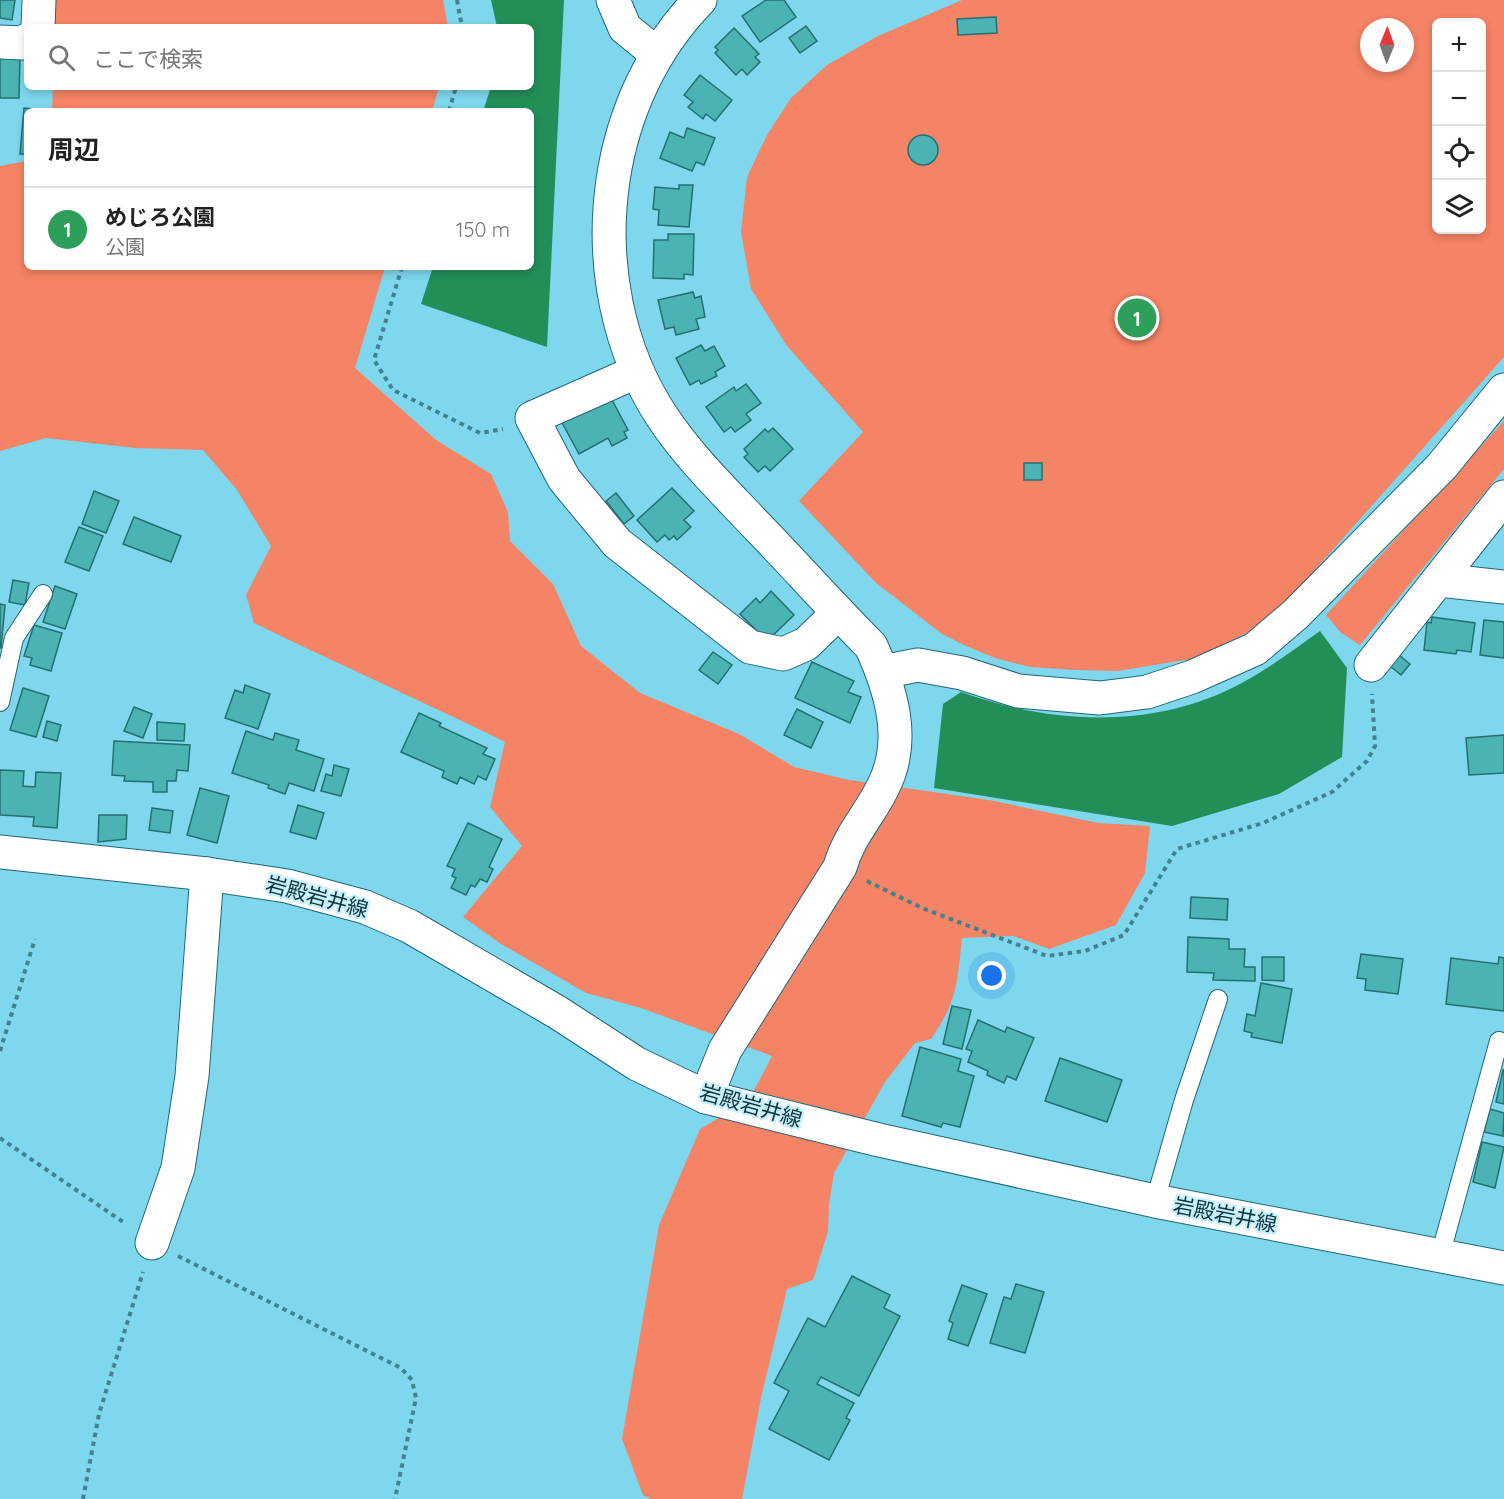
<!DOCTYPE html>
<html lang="ja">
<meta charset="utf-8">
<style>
body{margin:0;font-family:Quicksand,"Noto Sans JP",sans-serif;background:#f2f2f2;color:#222}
.controls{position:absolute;right:18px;top:18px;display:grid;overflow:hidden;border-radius:9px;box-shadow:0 3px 9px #0003}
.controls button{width:54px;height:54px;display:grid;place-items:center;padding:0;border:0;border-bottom:2px solid #e0e0e0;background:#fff;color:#222;font:30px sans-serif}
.compass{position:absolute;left:1360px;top:18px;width:54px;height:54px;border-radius:50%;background:#fff;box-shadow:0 3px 9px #0003;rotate:1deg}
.you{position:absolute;left:992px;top:976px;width:21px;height:21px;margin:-15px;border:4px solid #fff;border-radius:50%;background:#1a73e8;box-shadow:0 0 0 9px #1a73e833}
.badge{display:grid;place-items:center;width:39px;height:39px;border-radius:50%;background:#0b8043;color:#fff;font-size:20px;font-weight:700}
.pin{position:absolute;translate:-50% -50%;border:3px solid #fff;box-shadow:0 2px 6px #0006}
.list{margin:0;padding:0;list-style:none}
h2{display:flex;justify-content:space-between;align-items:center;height:78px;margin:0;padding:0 24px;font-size:26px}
h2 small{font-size:20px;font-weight:400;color:#767676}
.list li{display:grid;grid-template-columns:39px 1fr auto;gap:18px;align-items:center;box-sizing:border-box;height:84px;padding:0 24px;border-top:2px solid #e0e0e0}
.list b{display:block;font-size:22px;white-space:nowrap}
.list p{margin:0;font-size:20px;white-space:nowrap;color:#767676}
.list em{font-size:20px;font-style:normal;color:#767676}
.icon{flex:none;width:33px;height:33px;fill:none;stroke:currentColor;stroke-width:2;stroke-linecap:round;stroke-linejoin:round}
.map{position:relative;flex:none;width:1504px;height:1499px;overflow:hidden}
.search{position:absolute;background:#fff;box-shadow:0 3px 9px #0003;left:24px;top:24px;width:510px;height:66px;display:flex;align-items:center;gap:15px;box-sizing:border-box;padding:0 21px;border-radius:9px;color:#767676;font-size:22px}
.panel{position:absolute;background:#fff;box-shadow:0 3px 9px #0003;left:24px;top:108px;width:510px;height:162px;border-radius:9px}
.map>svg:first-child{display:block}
.green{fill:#f58365;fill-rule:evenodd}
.water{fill:#238e58}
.building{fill:#4bb3b4;stroke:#247071;stroke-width:1.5}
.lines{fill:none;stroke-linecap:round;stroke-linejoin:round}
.lane-casing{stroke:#206777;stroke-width:20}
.street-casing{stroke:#206777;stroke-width:35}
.secondary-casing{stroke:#206777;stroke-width:35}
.path{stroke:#428290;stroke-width:4;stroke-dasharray:4.5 4.5;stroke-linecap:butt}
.lane{stroke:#fff;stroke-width:18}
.street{stroke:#fff;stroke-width:33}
.secondary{stroke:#fff;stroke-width:33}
.labels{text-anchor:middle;stroke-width:4.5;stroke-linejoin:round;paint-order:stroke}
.street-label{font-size:21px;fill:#0d353d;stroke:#c7f0fc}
</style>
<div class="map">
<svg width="1504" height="1499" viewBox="0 0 1504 1499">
<rect width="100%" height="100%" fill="#7ed7ed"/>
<g class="green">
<path d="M56,0H443L448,27H55Z"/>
<path d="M962,0H1504V357L1305,581L1262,625L1197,658L1118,671L1076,670L1030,667L995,658L966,646L942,634L876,583L799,501L863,432L787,346L751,289L741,232L747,177L767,135L791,98L827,65L878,36ZM1436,22H1482V230H1436ZM1369,27H1405V63H1369Z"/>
<path d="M53,87H439L432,111H52Z"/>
<path d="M27,161V267H385L355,368L436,440L491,474L508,512L510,541L553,584L581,646L640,693L739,734L794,767L849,780L989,800L1098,823L1150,826L1145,873L1116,925L1049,949L1013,936L962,938C957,983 958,1000 931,1039L915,1043L885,1082L834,1173L829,1204L828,1231L813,1280L787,1289L761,1398L742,1499H651L643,1495L622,1439L659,1225L700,1129L749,1100L772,1056L641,1008L586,993L501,944L463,917L522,846L490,807L505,742C422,701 338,664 254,623L246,595L271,546L237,490L203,450L136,448L46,438L0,451V166Z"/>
<path d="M1504,421V469L1360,645L1341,633L1326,615Z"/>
</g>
<g class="water">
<path d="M491,0H564L547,347L421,304L433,267H531V111H483L491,87H531V27H497Z"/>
<path d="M1320,631L1347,668L1342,757L1279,794L1172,826L934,788L943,704L961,692C1047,723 1147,730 1232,688C1264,672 1292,651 1320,631Z"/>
</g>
<g class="building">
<path d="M0,0H15L12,20L0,18Z"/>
<path d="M766,0H784L796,17L760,42L742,16Z"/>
<path d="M996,17L997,33L958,35L957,19Z"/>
<path d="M806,26L817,41L800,53L789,38Z"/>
<path d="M734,28L759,54L755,57L760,62L747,75L742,69L736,75L715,53L718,50L715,47Z"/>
<path d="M0,55L20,56L19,98H0Z"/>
<path d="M700,75L732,100L715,121L706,114L703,119L688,107L693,102L684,95Z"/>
<path d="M24,108L34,109V111H27V154H20Z"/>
<path d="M687,128L715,138L704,165L696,162L692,171L660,158L670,132L684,138Z"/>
<circle cx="923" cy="150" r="15"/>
<path d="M679,185H693L689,227L658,225L659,210L653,209L655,187L679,189Z"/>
<path d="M668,234H694L693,275L684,274V279L653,278L654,240H668Z"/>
<path d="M693,292L695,298L701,296L705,317L696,319L699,329L676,335L674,327L665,329L658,300Z"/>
<path d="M701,345L705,351L714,346L725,366L715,372L717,376L701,384L699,380L690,385L676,358Z"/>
<path d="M746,384L761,403L746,414L751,420L735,432L731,427L724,432L706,407L734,387L736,391Z"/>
<path d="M611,398L628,430L624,432L627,438L612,446L608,438L579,454L560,419Z"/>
<path d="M773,428L793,449L770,471L765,466L758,472L744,457L748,454L744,449L765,429L768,432Z"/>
<rect x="1024" y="463" width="18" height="17"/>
<path d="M672,488L694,511L684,520L691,527L677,540L674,536L669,540L665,535L657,542L637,520Z"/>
<path d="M94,491L119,501L106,533L82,524Z"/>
<path d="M616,493L634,516L624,524L606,501Z"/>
<path d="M134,517L181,536L171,562L123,544Z"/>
<path d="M79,527L103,536L89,571L65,562Z"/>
<path d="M13,580L29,583L25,605L9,602Z"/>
<path d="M55,586L77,594L65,629L43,622Z"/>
<path d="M771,591L794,615L767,641L740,614L756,598L760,603Z"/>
<path d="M0,604L5,605L1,648H0Z"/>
<path d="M1432,617L1475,623L1471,652L1457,650L1456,654L1424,650L1427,622L1431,623Z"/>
<path d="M1484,620L1504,622V658L1480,655Z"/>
<path d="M34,625L62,633L51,671L30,665L32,658L24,656Z"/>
<path d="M713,652L732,665L718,684L699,670Z"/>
<path d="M1399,655L1410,664L1401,675L1390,666Z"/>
<path d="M812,662L854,681L848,692L861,697L850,723L795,698Z"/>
<path d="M245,685L270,694L258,729L225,718L235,690L243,693Z"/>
<path d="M23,688L49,696L36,737L10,730Z"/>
<path d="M134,707L152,714L143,738L124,731Z"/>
<path d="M797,709L823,722L811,748L784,735Z"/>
<path d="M419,713L441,723L439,726L487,748L483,754L495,759L486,780L478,776L474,784L460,777L457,784L442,777L444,771L401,752Z"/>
<path d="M47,721L61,725L57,741L43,737Z"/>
<path d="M157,722L185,724L184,741L157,740Z"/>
<path d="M246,731L273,740L275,733L299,740L296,750L324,759L314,791L289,783L285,794L268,788L269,785L232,773Z"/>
<path d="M1504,735V773L1469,775L1466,738Z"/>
<path d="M114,741L190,745L188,771L177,770L176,781H167V792H153V782L124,781L125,776L112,775Z"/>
<path d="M334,765L349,769L341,796L321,791L326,774L332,776Z"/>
<path d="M0,770L24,771L23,786L35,787L36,772L61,773L57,828L33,826L34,817L0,815Z"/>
<path d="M200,788L229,796L217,843L187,835Z"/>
<path d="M298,805L324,813L316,839L290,832Z"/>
<path d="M152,808L173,811L170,833L149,830Z"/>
<path d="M99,815H127L126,839L98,842Z"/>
<path d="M468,823L502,839L489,867L493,869L487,882L480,879L475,887L471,885L466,895L451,888L456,878L452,876L455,869L447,866Z"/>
<path d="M1191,897L1228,899L1227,920L1190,918Z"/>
<path d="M1188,937L1229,939V949H1245L1244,967H1255V981L1213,980L1214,973L1187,972Z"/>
<path d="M1361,954L1403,959L1398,994L1365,990L1366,979L1357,978Z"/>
<path d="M1262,957H1284V981L1262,980Z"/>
<path d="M1499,957L1504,958V1011L1446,1004L1451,958L1498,964Z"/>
<path d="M1261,983L1292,989L1282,1043L1251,1037L1252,1033L1244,1031L1247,1014L1255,1016Z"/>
<path d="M952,1006L971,1010L962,1049L943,1044Z"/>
<path d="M978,1020L1005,1032L1007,1027L1034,1038L1016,1080L1007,1076L1004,1083L987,1075L988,1071L968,1062L972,1051L966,1049Z"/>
<path d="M920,1047L961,1059L958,1071L974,1076L960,1127L943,1123L941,1127L902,1116Z"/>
<path d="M1060,1058L1122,1080L1107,1122L1045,1101Z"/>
<path d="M1503,1070H1504V1104L1496,1102Z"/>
<path d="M1490,1109L1504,1113L1503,1136L1484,1132Z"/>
<path d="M1482,1142L1504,1147L1495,1188L1473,1182Z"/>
<path d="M852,1276L890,1295L884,1308L900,1316L859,1396L821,1377L817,1384L854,1403L846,1418L850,1420L829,1460L769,1429L789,1391L774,1383L808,1318L825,1327Z"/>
<path d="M1016,1284L1044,1292L1025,1353L990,1343L1004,1297L1011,1299Z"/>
<path d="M962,1285L987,1294L968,1346L948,1339L953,1323L949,1321Z"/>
</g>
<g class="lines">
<g class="lane-casing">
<g id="lane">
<path d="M0,702L14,638L43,594"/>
<path d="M1155,1201L1184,1100L1218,999"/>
<path d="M1440,1256L1499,1041"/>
</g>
</g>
<g class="street-casing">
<g id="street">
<path d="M613,0L625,28L657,54"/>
<path d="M38,27L39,0"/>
<path d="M0,42L23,43L27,40"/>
<path d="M636,372L532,418L564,479L617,543L750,647L783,654L806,644L838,613"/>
<path d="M1439,580L1504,587"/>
<path d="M1371,665L1504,497"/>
<path d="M882,672L918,665L962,673L1018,691L1100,698L1147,692L1192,677L1255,649L1296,614L1442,466L1504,390"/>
<path d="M152,1243L178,1168L192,1076L207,874"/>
</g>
</g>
<g class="secondary-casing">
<g id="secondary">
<path d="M700,0C652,49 623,113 613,180C601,262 617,349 663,418C689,457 723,490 755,524C794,564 831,606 871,646C891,690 907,741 883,787C869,816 849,835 840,867L725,1050L706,1097"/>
<path d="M0,852L207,874L287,886L365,907L409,926L557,1012L637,1064L706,1097L879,1140L1155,1201L1504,1268"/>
</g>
</g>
<g class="path">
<path d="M457,0L462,27"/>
<path d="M449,111L456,87"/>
<path d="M402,267L374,360L393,390L480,433L503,429"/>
<path d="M867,881L922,908L1047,956L1085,951L1124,935L1177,849L1263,823L1332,792L1367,761L1375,746L1372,694"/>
<path d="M0,1051L35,939"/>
<path d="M0,1138L126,1224"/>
<path d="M178,1256L401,1368L412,1380L416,1398L395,1499"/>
<path d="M83,1499L99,1414L143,1272"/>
</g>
<use href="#lane" class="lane"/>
<use href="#street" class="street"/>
<use href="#secondary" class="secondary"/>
</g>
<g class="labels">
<g class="street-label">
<text transform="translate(317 897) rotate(15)" y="7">岩殿岩井線</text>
<text transform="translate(751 1106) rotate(16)" y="7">岩殿岩井線</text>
<text transform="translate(1225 1215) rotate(11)" y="7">岩殿岩井線</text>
</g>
</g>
</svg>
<div class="controls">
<button>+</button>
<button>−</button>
<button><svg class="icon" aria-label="locate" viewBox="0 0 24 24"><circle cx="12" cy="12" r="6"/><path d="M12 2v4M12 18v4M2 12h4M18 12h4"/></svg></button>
<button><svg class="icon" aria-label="layers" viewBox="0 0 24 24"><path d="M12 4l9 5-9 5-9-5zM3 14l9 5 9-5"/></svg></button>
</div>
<svg class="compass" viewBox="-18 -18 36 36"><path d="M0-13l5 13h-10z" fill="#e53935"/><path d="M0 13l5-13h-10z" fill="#767676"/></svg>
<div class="you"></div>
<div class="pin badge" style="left:1137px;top:318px;background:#2e9e5b">1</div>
<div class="search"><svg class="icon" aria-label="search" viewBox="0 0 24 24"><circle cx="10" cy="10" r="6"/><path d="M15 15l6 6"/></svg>ここで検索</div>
<section class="panel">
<h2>周辺<small></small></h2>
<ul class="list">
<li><span class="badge" style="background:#2e9e5b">1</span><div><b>めじろ公園</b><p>公園</p></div><em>150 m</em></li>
</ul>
</section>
</div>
